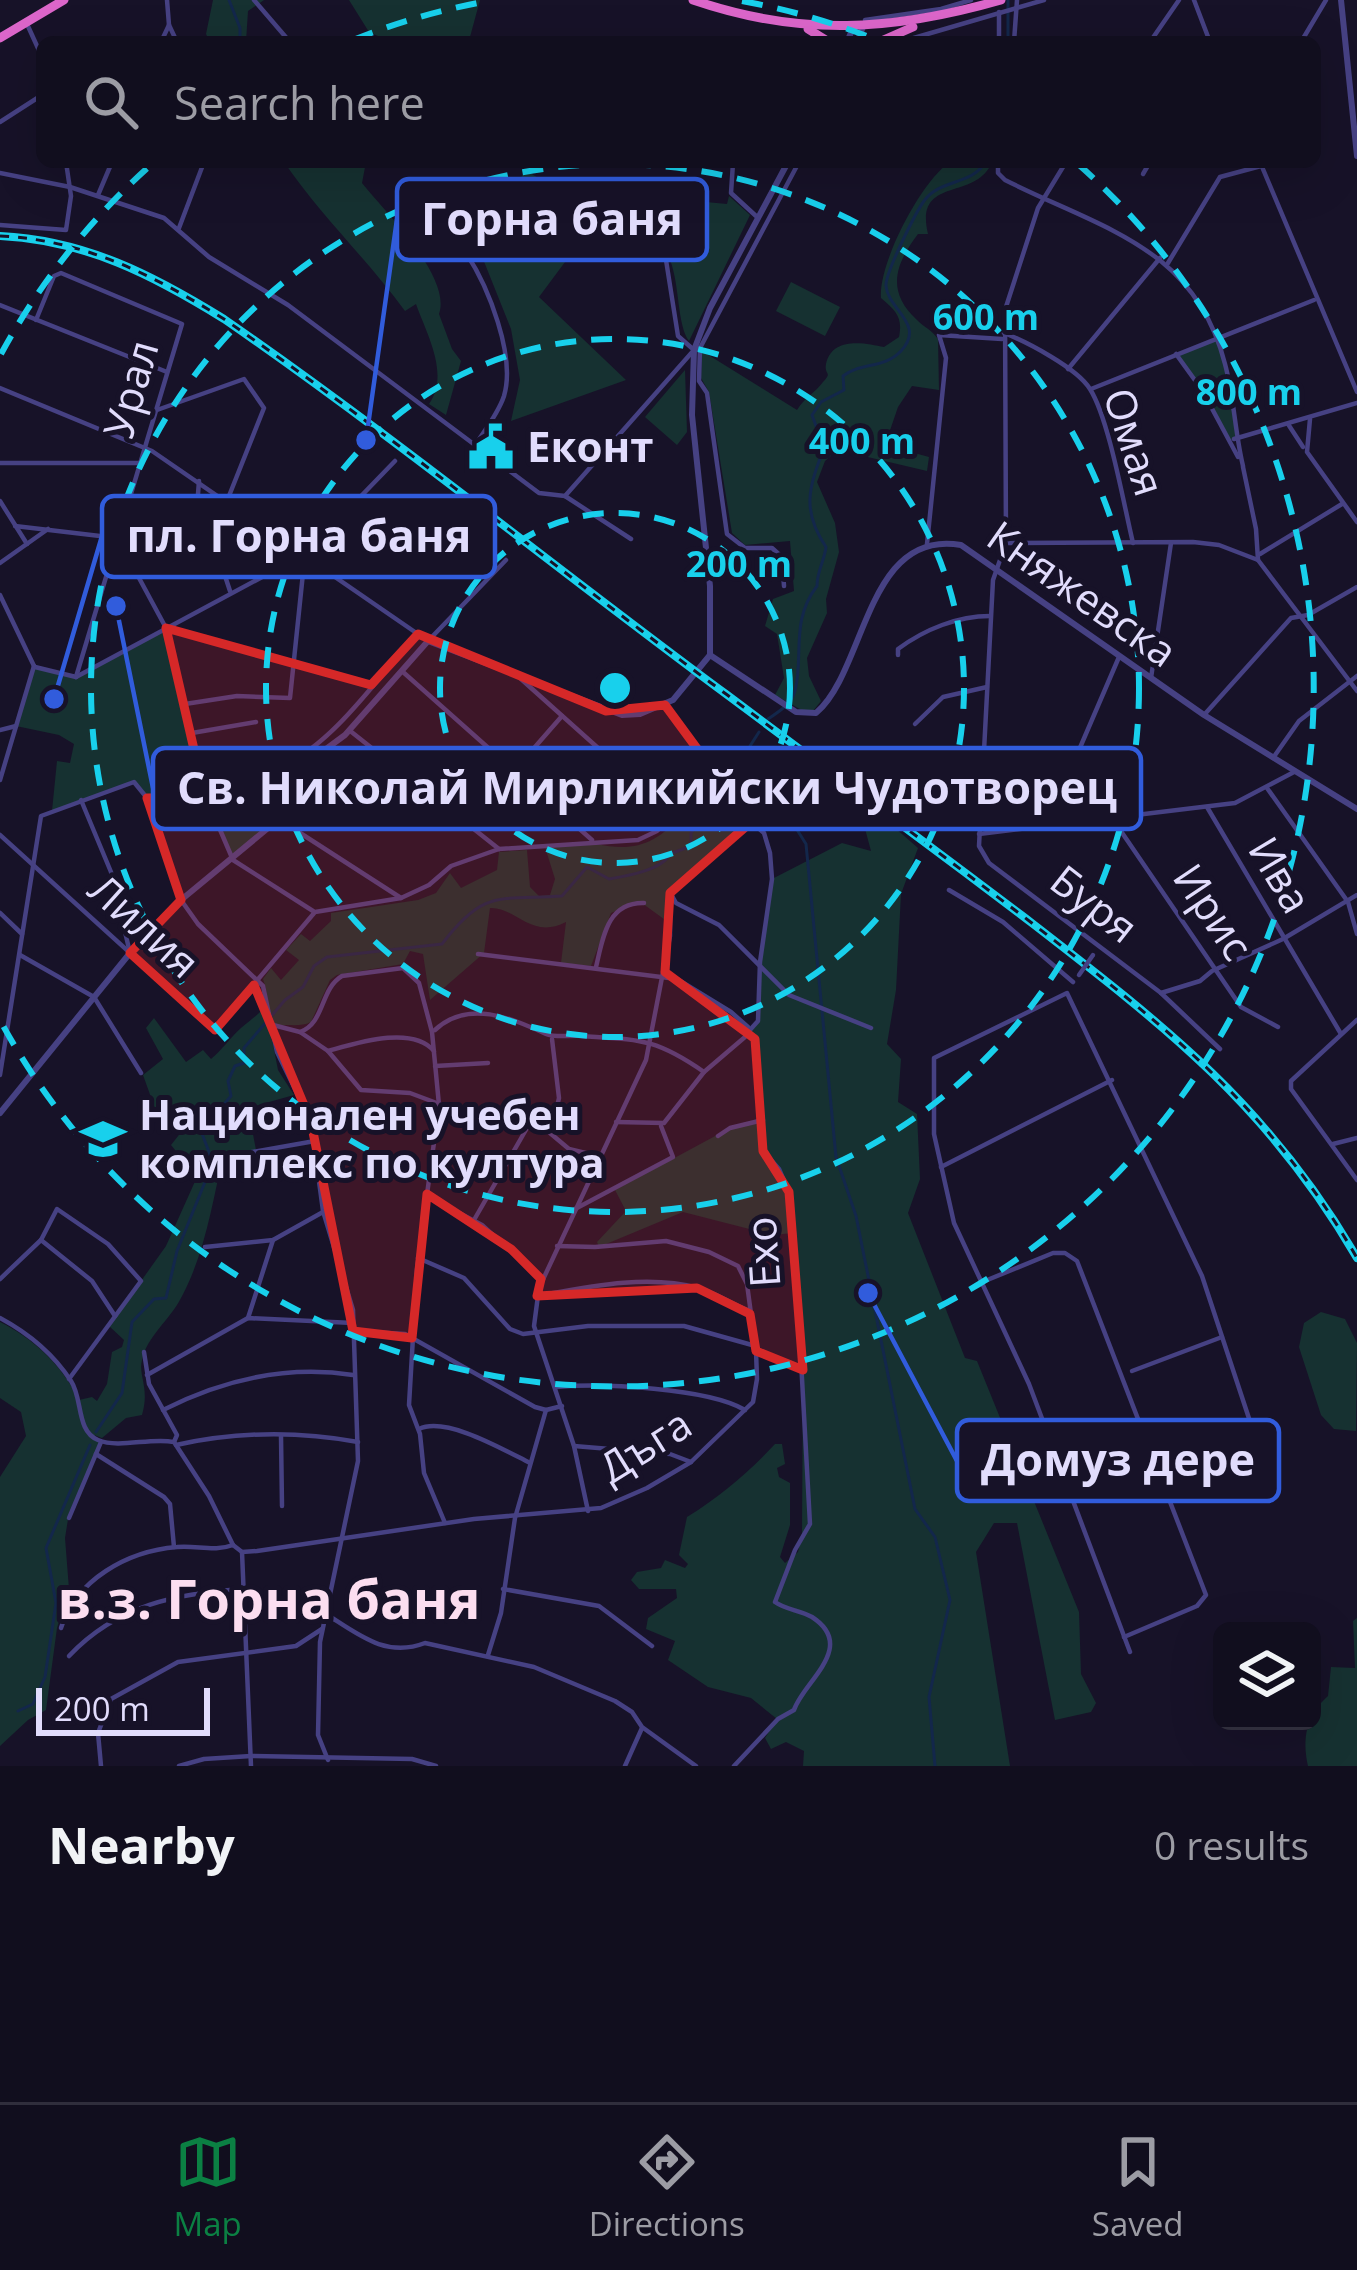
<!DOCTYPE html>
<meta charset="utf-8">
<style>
body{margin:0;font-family:"Open Sans",sans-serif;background:#1e1c2b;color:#f1f3f6}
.controls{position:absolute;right:36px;bottom:36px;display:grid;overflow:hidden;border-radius:18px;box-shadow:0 12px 48px #0002}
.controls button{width:108px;height:108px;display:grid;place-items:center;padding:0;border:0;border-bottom:3px solid #302e3c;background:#110e1e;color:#f1f3f6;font:60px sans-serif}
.scale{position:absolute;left:36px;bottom:30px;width:174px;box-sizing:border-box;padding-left:12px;border:6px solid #e1dcfc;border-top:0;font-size:33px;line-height:42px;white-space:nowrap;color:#e1dcfc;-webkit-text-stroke:9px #171228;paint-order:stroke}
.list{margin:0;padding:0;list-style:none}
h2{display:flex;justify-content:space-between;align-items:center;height:156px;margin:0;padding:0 48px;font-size:51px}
h2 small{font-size:39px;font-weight:400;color:#9c9ca4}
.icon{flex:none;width:66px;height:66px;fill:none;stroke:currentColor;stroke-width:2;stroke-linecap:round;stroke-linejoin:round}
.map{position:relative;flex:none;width:1357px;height:1766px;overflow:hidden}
.search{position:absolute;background:#110e1e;box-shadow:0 12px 48px #0002;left:36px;right:36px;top:36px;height:132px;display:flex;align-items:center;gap:30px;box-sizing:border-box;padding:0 42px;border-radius:18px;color:#9c9ca4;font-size:45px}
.sheet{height:336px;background:#110e1e}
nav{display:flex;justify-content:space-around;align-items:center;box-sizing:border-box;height:168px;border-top:3px solid #302e3c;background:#110e1e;font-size:33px;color:#9c9ca4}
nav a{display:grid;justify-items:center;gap:6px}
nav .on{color:#0b8043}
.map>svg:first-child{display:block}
.green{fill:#163131}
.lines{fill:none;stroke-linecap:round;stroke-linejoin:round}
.stream{stroke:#13274b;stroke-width:3}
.minor{stroke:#464183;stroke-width:4.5}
.tertiary{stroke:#464183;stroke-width:6}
.trunk{stroke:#dc66ca;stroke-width:9}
.rail-casing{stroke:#18d0ec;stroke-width:8}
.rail{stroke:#171228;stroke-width:3;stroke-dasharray:9;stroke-linecap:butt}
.minor-bridge{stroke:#464183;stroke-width:4.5}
.marked{fill:#d62828;fill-opacity:0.2;stroke:#d62828;stroke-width:9;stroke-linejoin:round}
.ring{fill:none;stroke:#18d0ec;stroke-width:6;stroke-dasharray:21 15}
.labels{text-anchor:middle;stroke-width:10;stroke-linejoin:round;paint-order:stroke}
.street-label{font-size:42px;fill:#e1dcfc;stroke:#171228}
.poi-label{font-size:42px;font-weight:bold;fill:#e1dcfc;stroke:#171228;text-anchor:start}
.district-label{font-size:54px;font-weight:bold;fill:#fcdef0;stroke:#171228}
.centre{fill:#18d0ec;stroke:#171228;stroke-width:6}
.ring-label{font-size:36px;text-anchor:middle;font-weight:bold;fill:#18d0ec;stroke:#171228;stroke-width:10;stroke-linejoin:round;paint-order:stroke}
.leader{fill:none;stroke:#315cdc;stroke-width:4.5}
.callout-dot{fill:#315cdc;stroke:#171228;stroke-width:4.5}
.callout{fill:#171228;stroke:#315cdc;stroke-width:4.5}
.callout-label{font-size:45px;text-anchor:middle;font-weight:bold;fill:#e1dcfc}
</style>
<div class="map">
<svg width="1357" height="1766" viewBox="0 0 1357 1766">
<rect width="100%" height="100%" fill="#171228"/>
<g class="green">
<path d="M213,0H264L248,11L246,42H210L206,34Z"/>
<path d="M349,0H480L470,37L480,42H391L369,32Z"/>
<path d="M284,162H366L362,183C385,212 452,277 439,314L452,349L461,361L446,415L429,404C450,374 427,335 416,304L405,311C367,259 321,216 284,162Z"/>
<path d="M950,162H992C976,202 914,175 928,234H918C896,263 885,291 917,320C925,328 931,329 938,339L939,390L912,386L898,407L885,445L929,457L927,471L838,450L825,461L817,482L835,523L839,552L826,599L827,613L807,658L809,676L821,701L813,711L805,712L775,695L784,678L777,634L765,626L773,599L794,591L790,541L745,545L732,533L709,392L701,378L702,351L797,410C805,397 815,393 823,382C833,371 824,376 826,364C832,336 865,343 884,347L899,337C903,317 896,311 881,298C878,264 921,181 950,162Z"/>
<path d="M525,170L600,215L539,297L626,380L511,421L520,380L511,329L481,254Z"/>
<path d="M729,196L750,215L689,341C677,325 680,285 670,260L690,261L695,201L727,204Z"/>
<path d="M791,282L840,307L825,336L776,311Z"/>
<path d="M1216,338L1226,365L1236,439L1229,441L1202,390L1176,354Z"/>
<path d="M685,370L687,432L677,445L645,417Z"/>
<path d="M166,628L207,797L288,777L279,819L233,860L205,797L176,802L147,798L134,783L52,811L57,761L70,763L74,744L59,735L16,726L34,666L76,677Z"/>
<path d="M715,776L748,822L669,893L668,922L639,901L611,913L591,966L561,963L566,922C531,940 516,907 490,908L484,953L430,1000L423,954L410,951L403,964L337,975L330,980L311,1022C297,1029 283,1021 270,1029L278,1070L294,1095L248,1108L256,1150L223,1155C213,1202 204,1256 181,1298C170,1320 147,1336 142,1360C138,1376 150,1388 142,1415L126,1418L102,1438L94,1435L101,1442L69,1513L65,1538L69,1589L57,1628L46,1710L28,1720L0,1746V1477L26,1436L21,1412L0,1398V1322C34,1339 62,1365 79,1400L92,1397L97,1401L107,1384L112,1352L122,1347L124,1340L109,1326L166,1246L197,1177L171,1145L186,1126L185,1120L162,1128L143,1075L163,1059L146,1028L154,1018L186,1062L203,1050L211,1059C222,1050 230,1038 241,1028C262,1010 273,1008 263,979L271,968L281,980L299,960L286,950L301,934L310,941L331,921V913L418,900L436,893L450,873L461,888L497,870L499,852L527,850L530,887L539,896L550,895L555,879L545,847C561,846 581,840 596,844C634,852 655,845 683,814L682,806Z"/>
<path d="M879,814L918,848L901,894L896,990L887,1044L901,1059L898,1102L917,1114L920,1179L908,1213L965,1358L977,1361L1079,1612L1081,1674L1096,1703L1091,1712L1055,1720L1017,1523H994L976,1552L1010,1766H803L804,1751L786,1742L771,1749L765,1738L777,1719L751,1698L708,1687L668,1660L675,1641L646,1629L648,1618L677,1598L676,1589H639L631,1580L637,1572L661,1568L665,1560L685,1568L688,1564L679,1555L687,1517C721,1496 748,1473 775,1444H782L785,1464L777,1468L779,1477L790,1483V1525L780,1557L785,1563L798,1552L802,1533L803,1370L793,1233L773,1235L683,1212L599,1247L597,1242L626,1211L615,1190L730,1128L763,1120L755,1039L749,1031L756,1025L760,962L772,879L842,843L871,851L864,825Z"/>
<path d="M1321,1312L1345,1319L1357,1343L1356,1431L1334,1429L1321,1415L1299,1347L1304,1323Z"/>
<path d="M1357,1618V1766H1308C1302,1738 1306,1716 1328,1696L1331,1667L1355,1668L1353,1621Z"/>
</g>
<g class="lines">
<g class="stream">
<path d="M229,0L240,28V42"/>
<path d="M1008,0V42"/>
<path d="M768,719C778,712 792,704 795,691C804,656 790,621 817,586C817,571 824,562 826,547C801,510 809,487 824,448L812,415L821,402L844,390L843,376C861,362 884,369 901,351C926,324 888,310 886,286C885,273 916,212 924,201C939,179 973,185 985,162"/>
<path d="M747,750L776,771L777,798L806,844L836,1157L856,1216L915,1509L935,1537L950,1600L929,1697L935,1766"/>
<path d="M727,782L759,732"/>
<path d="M96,1432L122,1393L132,1322L154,1299L166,1298L177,1251L205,1182L209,1152L201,1131L231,1096L228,1081L235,1066L244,1063V1048L285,1000L303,987L314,966L327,957L442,944C484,889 498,900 562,896L587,867L609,879C627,876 662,870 670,854L691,846V833L721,790"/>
<path d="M18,1711L33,1704L45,1677L56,1603L46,1548L90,1445"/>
</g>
<g class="minor">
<path d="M167,0L169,25L177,42"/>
<path d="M254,0L290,42"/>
<path d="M1194,0L1210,42"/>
<path d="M865,20L941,9L971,0"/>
<path d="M27,24L42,57"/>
<path d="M161,42L169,25"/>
<path d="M900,42L1044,0"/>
<path d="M999,42V12"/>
<path d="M1014,42L1017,0"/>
<path d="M1150,42L1179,0"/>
<path d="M1301,42L1326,0"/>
<path d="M0,122L42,95"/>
<path d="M998,162V173L1005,180C1100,228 1195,246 1225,364C1234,397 1235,433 1243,466"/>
<path d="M1066,162L1038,208L1005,310L1006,543L993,580L979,846L989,863L1161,993L1220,1049"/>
<path d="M1260,162L1357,392"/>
<path d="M733,163L731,193L756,216"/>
<path d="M0,173L70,187L164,218L209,257L288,305L539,493L565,496L631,539"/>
<path d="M1143,174L1150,162"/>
<path d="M98,195L112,162"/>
<path d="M622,210L651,238L666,260L678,336L694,350"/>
<path d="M0,225L66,230L71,196L66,162"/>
<path d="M179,228L204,162"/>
<path d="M466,253C488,286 516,356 504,396C498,414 485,430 475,445"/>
<path d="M1168,263L1220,177L1261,166"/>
<path d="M0,305L167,372"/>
<path d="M36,320L54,276L61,273L182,324L76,677"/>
<path d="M1004,333C1027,342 1077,368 1090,389C1109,419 1124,506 1133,543"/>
<path d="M700,349L699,381L707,393L727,534L745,548H772L782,557L784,586"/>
<path d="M1176,354L1202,390L1238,457"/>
<path d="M1068,369L1160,258"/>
<path d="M0,388L152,451L428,641L506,560"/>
<path d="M1091,389L1314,300"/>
<path d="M157,410L244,379L264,408L227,501"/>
<path d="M1310,419L1307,452L1357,522"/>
<path d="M1288,424L1303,447"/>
<path d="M1234,439L1357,403"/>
<path d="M0,463H141"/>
<path d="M1243,467L1256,529L1258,560"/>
<path d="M199,481L198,494L230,591"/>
<path d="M565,496L694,350L700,348L799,162"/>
<path d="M0,501L27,544"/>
<path d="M15,526L117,538"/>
<path d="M118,539L166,628L206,797L233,860L313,911"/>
<path d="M1006,543L1193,542L1219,545L1258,560L1357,691"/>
<path d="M927,544L946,358L939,335L1002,339"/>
<path d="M1260,554L1342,504"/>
<path d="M0,563L48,529"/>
<path d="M0,595L34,666"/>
<path d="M166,628L369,684"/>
<path d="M898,655V649C925,629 958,616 990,616"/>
<path d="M35,667L76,677"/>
<path d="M403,672L592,840"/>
<path d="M76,677L305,554L395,461"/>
<path d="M1151,678L1171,543"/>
<path d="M521,679L673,815"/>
<path d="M185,704L237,696L290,698L305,554"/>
<path d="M665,705L741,813L764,833L770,853L772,879L760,962L758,1021L749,1031L755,1039L763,1151L779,1169L789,1192L794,1233L810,1524L795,1550L775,1602C786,1610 800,1610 812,1617C858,1647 803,1682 794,1710L778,1719L734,1766"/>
<path d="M1204,715L1291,618L1308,615L1357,587"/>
<path d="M915,724L943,697L987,687"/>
<path d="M0,730L16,726"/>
<path d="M349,730L499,849"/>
<path d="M192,733L256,722"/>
<path d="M1273,758L1299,721L1357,676"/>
<path d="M514,771L562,716"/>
<path d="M0,780L34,666"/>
<path d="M202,782C228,777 259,776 284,765C334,743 379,676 416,635"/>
<path d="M1267,788L1348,902L1357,934"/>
<path d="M147,798C191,809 246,791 288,777"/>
<path d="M81,800L111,872L130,953"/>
<path d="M1207,807L1341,1034"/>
<path d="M1112,818L1241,1007L1278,1027"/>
<path d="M280,820L401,898"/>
<path d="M1075,822L1073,764L1119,657"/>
<path d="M979,834L1235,803L1294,772"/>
<path d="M0,835L215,1030L315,912L401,898L429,885L451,866L499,849L638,840L657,831L715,775"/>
<path d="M949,890L1003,922L1073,982"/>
<path d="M671,894L676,903L719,925L789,995L871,1028"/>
<path d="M0,913L22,934"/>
<path d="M478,954L677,979L731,1012L748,1027L745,1037L704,1072L664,1123L616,1122"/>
<path d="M20,955L94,997L141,1073"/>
<path d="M596,967C603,938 607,902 644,903"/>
<path d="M1161,993L1200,981L1212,971L1283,939L1357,895"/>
<path d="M1357,1020L1291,1081V1089L1357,1180"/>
<path d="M273,1025L300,1032L328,1051L361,1090L410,1093L450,1108L523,1117L538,1123L569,1149L598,1156"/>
<path d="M435,1030C468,999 511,1018 546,1034C555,1038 572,1035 582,1036C640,1040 655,1038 704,1072"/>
<path d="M300,1032C325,1023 320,989 342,976L403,968L419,983L432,1032L439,1105L417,1269L409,1405L420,1434L424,1473L445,1523"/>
<path d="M328,1051C357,1043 412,1025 434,1051"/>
<path d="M435,1066L488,1063"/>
<path d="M0,1075L41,816L134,782L147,798L181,900L198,924L263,986L277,1052L311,1122L323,1211L353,1310L358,1461L320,1642L318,1735L328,1760"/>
<path d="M551,1133L559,1098L552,1039"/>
<path d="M718,1136L730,1128L763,1120"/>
<path d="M1333,1144L1357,1138"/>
<path d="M224,1157L315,1141"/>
<path d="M941,1167L1112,1080"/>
<path d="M427,1196L482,1225L541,1279"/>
<path d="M575,1209L673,1157L661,1126"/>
<path d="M474,1220L531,1121"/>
<path d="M41,1240L92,1281L115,1316"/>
<path d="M205,1247L273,1240L323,1212"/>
<path d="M418,1258L464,1278L510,1329L523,1334L588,1326H684L752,1345"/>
<path d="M0,1279L41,1240L57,1209L108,1244L141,1281L69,1379"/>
<path d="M980,1283L1053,1253H1065L1077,1261L1206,1595L1197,1606L1124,1637"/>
<path d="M537,1296C587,1287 647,1274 698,1288C717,1293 732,1305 750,1311"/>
<path d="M0,1318C28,1333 54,1355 71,1381C83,1399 76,1431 98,1440C120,1449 150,1437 174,1442L209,1496L233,1545"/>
<path d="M248,1318L273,1240"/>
<path d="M354,1331L405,1334L535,1407L546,1410L562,1406"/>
<path d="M756,1351L800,1369"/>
<path d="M144,1352L149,1384L177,1435L174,1442"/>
<path d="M1132,1371L1222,1337"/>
<path d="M147,1375L248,1318L353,1323"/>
<path d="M557,1387C601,1383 708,1388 745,1410"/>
<path d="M163,1410C222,1380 287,1365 353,1375"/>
<path d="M419,1429C446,1416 504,1450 530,1463"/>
<path d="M281,1436L282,1506"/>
<path d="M176,1445C235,1432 298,1431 358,1442"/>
<path d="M574,1446L670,1454L691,1462"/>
<path d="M96,1454L164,1497L170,1504L174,1547"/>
<path d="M588,1511L574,1446L534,1326L539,1288L646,1060L670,936V893L751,822"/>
<path d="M69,1518L101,1442"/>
<path d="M233,1545L242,1552L257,1551L474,1519L601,1508L647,1488L691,1462L753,1402L757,1379L756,1351L747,1284L738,1266L709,1252L666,1241L595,1247L557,1246"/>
<path d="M242,1552L251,1766"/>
<path d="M503,1589L599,1606L652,1646"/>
<path d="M326,1614C359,1635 386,1658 425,1643L534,1667L615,1701L632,1712L642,1727L696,1766"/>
<path d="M61,1628C76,1580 127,1551 177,1547C196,1545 215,1552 233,1545"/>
<path d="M1130,1652L1029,1384L954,1223L934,1134V1058L1067,993L1202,1276L1269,1479"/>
<path d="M488,1655L501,1613L515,1518L546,1410"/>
<path d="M69,1656C117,1605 177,1593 244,1589"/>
<path d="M101,1766L98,1733L111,1699L178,1662L296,1646L322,1629"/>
<path d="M179,1766L204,1759L251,1756L412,1759L436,1766"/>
<path d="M625,1766L642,1728"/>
</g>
<g class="tertiary">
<path d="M1341,0L1357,156"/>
<path d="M847,42L853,28"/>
<path d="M857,42L863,27"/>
<path d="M710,655L796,712L816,713C866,671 866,528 961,545L1204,715L1357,809"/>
<path d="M0,1113L130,953L181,900L279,819L288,777L345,735L428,641L622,715L640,714L673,700L710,655V586L692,415L694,350L710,308L788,162"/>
</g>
<g class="trunk">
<path d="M693,0C801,37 893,31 1001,0"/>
<path d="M808,29L829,42"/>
<path d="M0,38L64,0"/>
<path d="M879,42L913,27"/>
</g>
<g class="rail-casing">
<path id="rail" d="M0,236C85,240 153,275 224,319C396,438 558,570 726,694C825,768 925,842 1024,917C1161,1023 1268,1104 1357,1258"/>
</g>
<use href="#rail" class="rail"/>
<path class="minor-bridge" d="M1079,975L1093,955"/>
</g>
<path class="marked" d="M166,628L371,685L418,634L606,711L665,705L751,822L670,893L665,972L755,1039L763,1151L789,1192L803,1370L756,1351L750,1314L697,1288L537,1296L541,1279L511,1249L427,1194L412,1338L353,1331L311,1122L254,985L215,1030L130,953L181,900L147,798L205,797Z"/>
<g class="ring">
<circle cx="615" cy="688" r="175"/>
<circle cx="615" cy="688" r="349"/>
<circle cx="615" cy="688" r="524"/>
<path d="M1 354A699 699 0 0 1 152 164M353 40A699 699 0 0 1 488 1M742 1A699 699 0 0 1 877 40M1078 164A699 699 0 1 1 1 1022"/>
</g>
<defs>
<g id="civic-bare" transform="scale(3.6)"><path d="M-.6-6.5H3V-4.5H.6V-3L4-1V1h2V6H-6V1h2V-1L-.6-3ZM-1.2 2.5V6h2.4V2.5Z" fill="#18d0ec" stroke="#171228" stroke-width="2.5" paint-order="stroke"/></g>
<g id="school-bare" transform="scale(3.6)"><path d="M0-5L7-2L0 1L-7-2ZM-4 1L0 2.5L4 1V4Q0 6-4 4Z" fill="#18d0ec" stroke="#171228" stroke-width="2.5" paint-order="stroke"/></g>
</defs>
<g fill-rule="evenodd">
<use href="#civic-bare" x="491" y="447"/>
<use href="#school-bare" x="103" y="1139"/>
</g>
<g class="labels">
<g class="street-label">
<text transform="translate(131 389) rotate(-74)" y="15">Урал</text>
<text transform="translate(1134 442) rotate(72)" y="15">Омая</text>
<text transform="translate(1082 594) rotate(35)" y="15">Княжевска</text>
<text transform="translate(1280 875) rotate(59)" y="15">Ива</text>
<text transform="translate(1094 904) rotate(38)" y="15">Буря</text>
<text transform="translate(1213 912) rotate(56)" y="15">Ирис</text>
<text transform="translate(144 926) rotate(42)" y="15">Лилия</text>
<text transform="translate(763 1252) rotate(-94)" y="15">Ехо</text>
<text transform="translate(645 1446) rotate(-32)" y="15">Дъга</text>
</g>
<g class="poi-label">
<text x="527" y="462">Еконт</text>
<text x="139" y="1130">Национален учебен<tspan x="139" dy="48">комплекс по култура</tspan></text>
</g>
<g class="district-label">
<text x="269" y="1619">в.з. Горна баня</text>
</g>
</g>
<circle cx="615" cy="688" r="18" class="centre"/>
<g class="ring-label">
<text x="986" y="330">600 m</text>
<text x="1249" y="405">800 m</text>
<text x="862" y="454">400 m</text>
<text x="739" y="577">200 m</text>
</g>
<path class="leader" d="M366 440L397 219M54 699L102 536M116 606L153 788M868 1293L957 1461"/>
<g class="callout-dot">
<circle cx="366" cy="440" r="12"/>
<circle cx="54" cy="699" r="12"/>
<circle cx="116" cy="606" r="12"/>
<circle cx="868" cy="1293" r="12"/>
</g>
<g class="callout">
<rect x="397" y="179" width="310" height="81" rx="12"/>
<rect x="102" y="496" width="393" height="81" rx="12"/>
<rect x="153" y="748" width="988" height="81" rx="12"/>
<rect x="957" y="1420" width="322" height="81" rx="12"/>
</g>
<g class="callout-label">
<text x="552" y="235">Горна баня</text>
<text x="299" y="552">пл. Горна баня</text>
<text x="647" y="804">Св. Николай Мирликийски Чудотворец</text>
<text x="1118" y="1476">Домуз дере</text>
</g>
</svg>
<div class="controls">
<button><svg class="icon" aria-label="layers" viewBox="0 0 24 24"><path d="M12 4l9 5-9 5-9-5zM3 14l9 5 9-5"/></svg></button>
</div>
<div class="scale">200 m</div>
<div class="search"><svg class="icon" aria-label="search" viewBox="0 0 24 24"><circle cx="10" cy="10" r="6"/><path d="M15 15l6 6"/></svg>Search here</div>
</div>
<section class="sheet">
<h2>Nearby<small>0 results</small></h2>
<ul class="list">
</ul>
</section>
<nav>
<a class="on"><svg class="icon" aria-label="map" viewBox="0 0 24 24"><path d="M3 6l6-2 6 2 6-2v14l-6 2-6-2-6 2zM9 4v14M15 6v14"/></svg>Map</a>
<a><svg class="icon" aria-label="directions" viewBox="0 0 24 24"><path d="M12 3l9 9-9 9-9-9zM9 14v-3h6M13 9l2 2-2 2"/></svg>Directions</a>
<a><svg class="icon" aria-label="saved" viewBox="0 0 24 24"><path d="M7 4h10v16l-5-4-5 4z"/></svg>Saved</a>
</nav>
